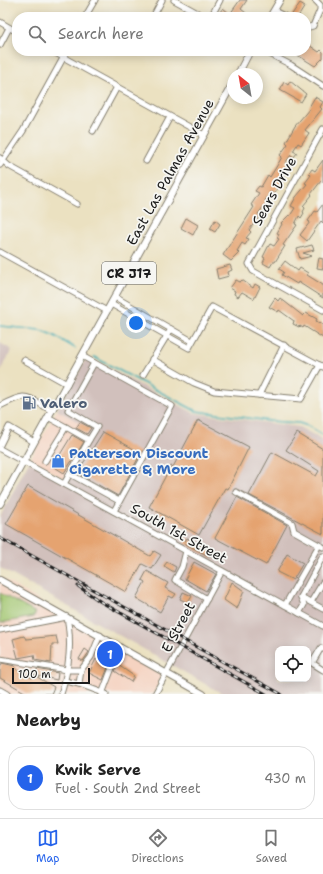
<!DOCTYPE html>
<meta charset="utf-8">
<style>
body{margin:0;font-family:"Shantell Sans",sans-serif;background:#f6f6f6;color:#222}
.controls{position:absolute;right:12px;bottom:12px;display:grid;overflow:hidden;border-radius:8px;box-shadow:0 2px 10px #0003}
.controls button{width:36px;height:36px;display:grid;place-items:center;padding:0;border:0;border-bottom:1px solid #e0e0e0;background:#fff;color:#222;font:20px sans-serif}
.compass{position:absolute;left:227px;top:68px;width:36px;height:36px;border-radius:50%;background:#fff;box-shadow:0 2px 10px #0003;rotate:329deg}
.scale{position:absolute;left:12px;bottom:10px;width:78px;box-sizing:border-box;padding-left:4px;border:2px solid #1c1c1c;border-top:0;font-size:11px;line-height:14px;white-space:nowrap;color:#1c1c1c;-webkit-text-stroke:3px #f6f6f2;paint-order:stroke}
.you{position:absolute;left:136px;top:323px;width:14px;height:14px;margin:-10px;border:3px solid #fff;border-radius:50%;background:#1a73e8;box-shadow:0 0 0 6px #1a73e833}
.badge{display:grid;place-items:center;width:26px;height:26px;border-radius:50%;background:#2563eb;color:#fff;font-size:13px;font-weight:700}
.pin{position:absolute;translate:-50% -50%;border:2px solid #fff;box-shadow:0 1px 4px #0006}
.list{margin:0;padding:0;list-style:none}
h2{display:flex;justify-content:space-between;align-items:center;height:52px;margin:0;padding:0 16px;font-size:17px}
h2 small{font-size:13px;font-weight:400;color:#767676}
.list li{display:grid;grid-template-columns:26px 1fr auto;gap:12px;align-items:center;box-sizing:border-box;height:64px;margin:0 8px 8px;padding:0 8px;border:1px solid #e0e0e0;border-radius:16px}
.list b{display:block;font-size:15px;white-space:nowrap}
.list p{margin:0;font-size:13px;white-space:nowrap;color:#767676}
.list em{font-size:13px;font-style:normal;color:#767676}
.icon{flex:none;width:22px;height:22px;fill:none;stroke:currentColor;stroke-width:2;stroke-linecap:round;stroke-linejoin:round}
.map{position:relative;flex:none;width:323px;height:694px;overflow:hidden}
.search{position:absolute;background:#fff;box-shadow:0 2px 10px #0003;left:12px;right:12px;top:12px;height:44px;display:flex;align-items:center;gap:10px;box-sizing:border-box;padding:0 14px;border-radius:16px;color:#767676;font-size:15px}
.sheet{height:124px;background:#fff}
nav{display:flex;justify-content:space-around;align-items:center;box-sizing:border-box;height:56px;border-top:1px solid #e0e0e0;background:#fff;font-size:11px;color:#767676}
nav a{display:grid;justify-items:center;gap:2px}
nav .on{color:#2563eb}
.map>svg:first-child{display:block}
.built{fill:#f5d3c1}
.industrial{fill:#d1c0bc;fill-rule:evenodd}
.green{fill:#a2c66f;stroke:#5f7146}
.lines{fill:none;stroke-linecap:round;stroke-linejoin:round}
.stream{stroke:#3aacb5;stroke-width:1.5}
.building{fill:#e5a370}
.minor-casing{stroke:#847e6e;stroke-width:7}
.major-casing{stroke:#847e6e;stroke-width:8}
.minor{stroke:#fff;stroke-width:5}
.major{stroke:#fff;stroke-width:6}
.rail-casing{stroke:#1c1c1c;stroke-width:3}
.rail{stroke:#f6f6f2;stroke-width:1.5;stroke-dasharray:4.5;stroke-linecap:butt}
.labels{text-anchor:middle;stroke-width:3.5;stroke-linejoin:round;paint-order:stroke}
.shield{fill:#f6f6f2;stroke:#5d5d5c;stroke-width:1}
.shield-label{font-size:13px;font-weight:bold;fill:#1c1c1c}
.street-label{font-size:14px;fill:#1c1c1c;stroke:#f6f6f2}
.service-label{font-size:14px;font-weight:bold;fill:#4e5e75;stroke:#f6f6f2;text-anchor:start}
.shop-label{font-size:14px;font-weight:bold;fill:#366cbe;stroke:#f6f6f2;text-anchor:start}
</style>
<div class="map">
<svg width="323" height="694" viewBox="0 0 323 694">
<rect width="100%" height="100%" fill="#f6f6f2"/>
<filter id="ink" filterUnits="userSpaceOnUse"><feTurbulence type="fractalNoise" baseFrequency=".025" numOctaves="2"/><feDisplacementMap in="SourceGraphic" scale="8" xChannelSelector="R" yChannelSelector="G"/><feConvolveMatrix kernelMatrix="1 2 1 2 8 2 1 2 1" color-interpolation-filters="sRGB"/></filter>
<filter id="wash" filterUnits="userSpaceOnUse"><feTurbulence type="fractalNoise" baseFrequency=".012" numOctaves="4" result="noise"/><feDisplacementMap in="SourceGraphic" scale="16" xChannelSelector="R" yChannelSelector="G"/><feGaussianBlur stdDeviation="0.9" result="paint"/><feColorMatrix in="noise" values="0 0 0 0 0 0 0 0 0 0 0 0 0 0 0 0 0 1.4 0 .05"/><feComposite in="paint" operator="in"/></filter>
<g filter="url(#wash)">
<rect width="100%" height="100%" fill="#ebe1c1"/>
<g class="built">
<path d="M57,410L92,429L64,479L30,459Z"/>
<path d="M0,577L163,676L153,694H0Z"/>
</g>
<g class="industrial">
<path d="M0,343L12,350L0,372Z"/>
<path d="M87,357L194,413L299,427L323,440V694H223L0,568V517L29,461L63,481L91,429L57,410ZM278,649H308V679H278Z"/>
</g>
<path class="green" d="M0,593L36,613L33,617L0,623Z"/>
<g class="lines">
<g class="stream">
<path d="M0,326L40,330L53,335L75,348"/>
<path d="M94,357L196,411L270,421L299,423L308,426L323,435"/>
</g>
</g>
<g id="blocks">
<g class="building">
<path d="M240,0H247L241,9L246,13L244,17H234L230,14L227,17L220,12L223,8L230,14Z"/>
<path d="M300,3L305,6L298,17H290Z"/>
<path d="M306,43L319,52L321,50L323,52V58L315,66L291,51H306Z"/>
<path d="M290,81L306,94L301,102L280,90L284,82L288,85Z"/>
<path d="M315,97L323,102L320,107L322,109L305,130L309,133L301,145L298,143L293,151L297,153L294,157L291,155L285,163L288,165L285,169L287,171L274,194L270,192L265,201L267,202L258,214L260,216L249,230L251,232L246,238L249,239L245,245L242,243L237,251L239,253L231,261L223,255L254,207L251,205L259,193L255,191L259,186L261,187L268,175L270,177L275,169L282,157L280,155L288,144L286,142L295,126L310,108L309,107Z"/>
<path d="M323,160V183L321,181L311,194L312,195L303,206L305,208L303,212L304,213L301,218L299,216L295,224L297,225L283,245L285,246L275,262H273L270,267L263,263L265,258L263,257L268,247L270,244L274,246L279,239L277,238L279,234L277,233L282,224L281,223L289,215L290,216L295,208L291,206L296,197L307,184L305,183L311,175L309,173L312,169L315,171Z"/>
<path d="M323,204V223L321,221L307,241L300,235L310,222L308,221L315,211L317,212Z"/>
<path d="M186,218L198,225L193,235L181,228Z"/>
<path d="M215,220L220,224L215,232L210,229Z"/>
<path d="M312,245L314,250L303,253L312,256L300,259L297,249Z"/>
<path d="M319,258L323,259V269L317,268Z"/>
<path d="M285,261L298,271L300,268L308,273L307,275L323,285V298L298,282L297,284L282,275L284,272L279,269Z"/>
<path d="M230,265L232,270L228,272L229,276L218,279L216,269Z"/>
<path d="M236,280L240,282L242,280L253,288L255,284L260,287L254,299L242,292L238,297L234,294L235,291L230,288Z"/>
<path d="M275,298L278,301L280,298L303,316L306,313L317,319L316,321L323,325V338L304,326L303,328L300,326L299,327L293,324L294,321L279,310L278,312L269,307Z"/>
<path d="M198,420L249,447L228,489L225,488L199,535L149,507L171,466L173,467Z"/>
<path d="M80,422L91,428L87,434L76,428Z"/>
<path d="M103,432L141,453L118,496L77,473Z"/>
<path d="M297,433L323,449V534L249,495L272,452L316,476L319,471L286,450Z"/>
<path d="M72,435L84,442L64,473L53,466Z"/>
<path d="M28,486L150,556L154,551L161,555L152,569L142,564L126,592L6,524Z"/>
<path d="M237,497L287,525L266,565L215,538Z"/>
<path d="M187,538L215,553L212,558L184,543Z"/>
<path d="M287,554L303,563L293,580L277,572Z"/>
<path d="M167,562L176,567L174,572L164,566Z"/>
<path d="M194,562L216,574L206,591L185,579Z"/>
<path d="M147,571L168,583L165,588L176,594L173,598L169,596L160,612L136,598L145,582L142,580Z"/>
<path d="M232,582L244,591L237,609L224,600Z"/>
<path d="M183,592L192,596L188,603L180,599Z"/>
<path d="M24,636L26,639L56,636L58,644H52L51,663L35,660L34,655L18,658L13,639Z"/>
<path d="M85,649L89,652L83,661L79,659Z"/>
<path d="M96,659L109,665L103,680L89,673Z"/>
<path d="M2,663L15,666L16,669L32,678L34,675L54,687L51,694H28L0,678V668Z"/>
<path d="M118,665L134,676L131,682L115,671Z"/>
<path d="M37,669L58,673L57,680L34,675Z"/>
</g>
</g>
</g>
<g filter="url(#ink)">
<use href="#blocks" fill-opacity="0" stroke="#847e6e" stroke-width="1"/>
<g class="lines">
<g class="minor-casing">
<g id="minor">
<path d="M174,0L205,17"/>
<path d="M274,11L286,17"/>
<path d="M85,17L95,0"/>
<path d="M153,17L162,0"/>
<path d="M211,17L220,0"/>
<path d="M0,22L17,32"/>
<path d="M306,28L313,26L320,10V5L315,0"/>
<path d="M0,45L9,28"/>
<path d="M52,51L204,135"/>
<path d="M264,51L291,65L323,86"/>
<path d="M323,129L249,264L253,271L323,310"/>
<path d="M93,131L117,87"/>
<path d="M0,158L9,166L77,204"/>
<path d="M146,161L170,117"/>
<path d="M0,165L23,131L67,51"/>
<path d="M0,252L107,311"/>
<path d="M115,297L192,341"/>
<path d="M111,304L189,348L212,307L323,367"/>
<path d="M82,356L172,406L114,511"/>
<path d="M152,359L194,383L214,391L301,399L320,365"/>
<path d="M24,360L67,384"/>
<path d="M143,375L171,329"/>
<path d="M259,395L284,345"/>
<path d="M0,406C28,391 25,396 52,411"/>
<path d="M89,440L97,427L68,410L94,363"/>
<path d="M0,445L9,427L34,442"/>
<path d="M0,449L323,626"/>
<path d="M45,461L66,427L48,417"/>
<path d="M70,474L119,501"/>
<path d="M64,484L89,440L66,427"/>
<path d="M236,492L292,523L294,531L319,545"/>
<path d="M186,551L182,567L175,580L207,599"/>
<path d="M301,597L323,609"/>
<path d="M311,602L323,582"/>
<path d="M285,605L319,545L323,547"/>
<path d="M299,613L304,605L301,597L323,556"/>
<path d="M0,630L67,617C72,642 69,669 61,694"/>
<path d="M323,649L321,648L312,663L323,670"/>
<path d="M0,659L67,670H81"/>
<path d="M65,681L79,684L106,694"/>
<path d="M79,684L81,670L91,657L100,635"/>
<path d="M0,690L7,694"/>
<path d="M102,694L120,647"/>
<path d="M155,694L222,571"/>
</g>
</g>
<g class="major-casing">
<g id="major">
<path d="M270,17L280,0"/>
<path d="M238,74L250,51"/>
<path d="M0,504L233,83"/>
<path d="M0,580L203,694"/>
</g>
</g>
<use href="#minor" class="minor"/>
<use href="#major" class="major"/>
<g class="rail-casing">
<g id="rail">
<path d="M0,538L281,694"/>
<path d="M78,586L101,602L266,694"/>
</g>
</g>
<use href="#rail" class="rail"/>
</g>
</g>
<defs>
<g id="fuel-bare" transform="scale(1.08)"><path d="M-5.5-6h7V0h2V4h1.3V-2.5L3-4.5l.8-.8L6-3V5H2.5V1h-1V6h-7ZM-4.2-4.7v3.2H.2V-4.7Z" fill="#5c6f8a" stroke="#f6f6f2" stroke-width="2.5" paint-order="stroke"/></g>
<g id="shop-bare" transform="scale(1.08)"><path d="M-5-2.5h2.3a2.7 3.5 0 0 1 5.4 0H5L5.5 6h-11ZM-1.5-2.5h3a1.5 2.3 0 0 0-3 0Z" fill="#3f7fe0" stroke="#f6f6f2" stroke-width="2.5" paint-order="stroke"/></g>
</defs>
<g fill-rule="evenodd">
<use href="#fuel-bare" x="29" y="403"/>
<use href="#shop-bare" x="58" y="461"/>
</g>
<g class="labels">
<rect class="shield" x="102" y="262" width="54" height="22" rx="3"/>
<g class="shield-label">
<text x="129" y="278">CR J17</text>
</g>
<g class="street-label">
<text transform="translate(170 172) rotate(-61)" y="5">East Las Palmas Avenue</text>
<text transform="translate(274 191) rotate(-61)" y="5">Sears Drive</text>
<text transform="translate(179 533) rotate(29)" y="5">South 1st Street</text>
<text transform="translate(178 627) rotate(-62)" y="5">E Street</text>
</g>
<g class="service-label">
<text x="40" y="408">Valero</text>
</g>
<g class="shop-label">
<text x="69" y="458">Patterson Discount<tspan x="69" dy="16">Cigarette &amp; More</tspan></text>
</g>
</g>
</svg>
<div class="controls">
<button><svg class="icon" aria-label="locate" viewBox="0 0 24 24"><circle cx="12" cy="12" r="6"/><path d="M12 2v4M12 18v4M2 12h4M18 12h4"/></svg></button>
</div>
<svg class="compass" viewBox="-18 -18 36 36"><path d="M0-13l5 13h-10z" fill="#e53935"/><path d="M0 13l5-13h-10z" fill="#767676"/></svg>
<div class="scale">100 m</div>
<div class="you"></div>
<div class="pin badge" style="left:110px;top:654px">1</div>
<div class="search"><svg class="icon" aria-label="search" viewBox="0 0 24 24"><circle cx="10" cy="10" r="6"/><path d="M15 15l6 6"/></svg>Search here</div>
</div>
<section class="sheet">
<h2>Nearby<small></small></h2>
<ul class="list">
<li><span class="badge">1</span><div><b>Kwik Serve</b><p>Fuel · South 2nd Street</p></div><em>430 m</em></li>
</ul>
</section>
<nav>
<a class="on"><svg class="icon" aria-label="map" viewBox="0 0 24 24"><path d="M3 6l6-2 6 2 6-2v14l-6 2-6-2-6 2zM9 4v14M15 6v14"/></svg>Map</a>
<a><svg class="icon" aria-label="directions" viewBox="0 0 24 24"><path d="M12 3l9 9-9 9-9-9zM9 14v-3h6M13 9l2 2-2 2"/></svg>Directions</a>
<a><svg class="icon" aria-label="saved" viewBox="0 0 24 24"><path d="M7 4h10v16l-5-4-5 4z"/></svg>Saved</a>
</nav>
